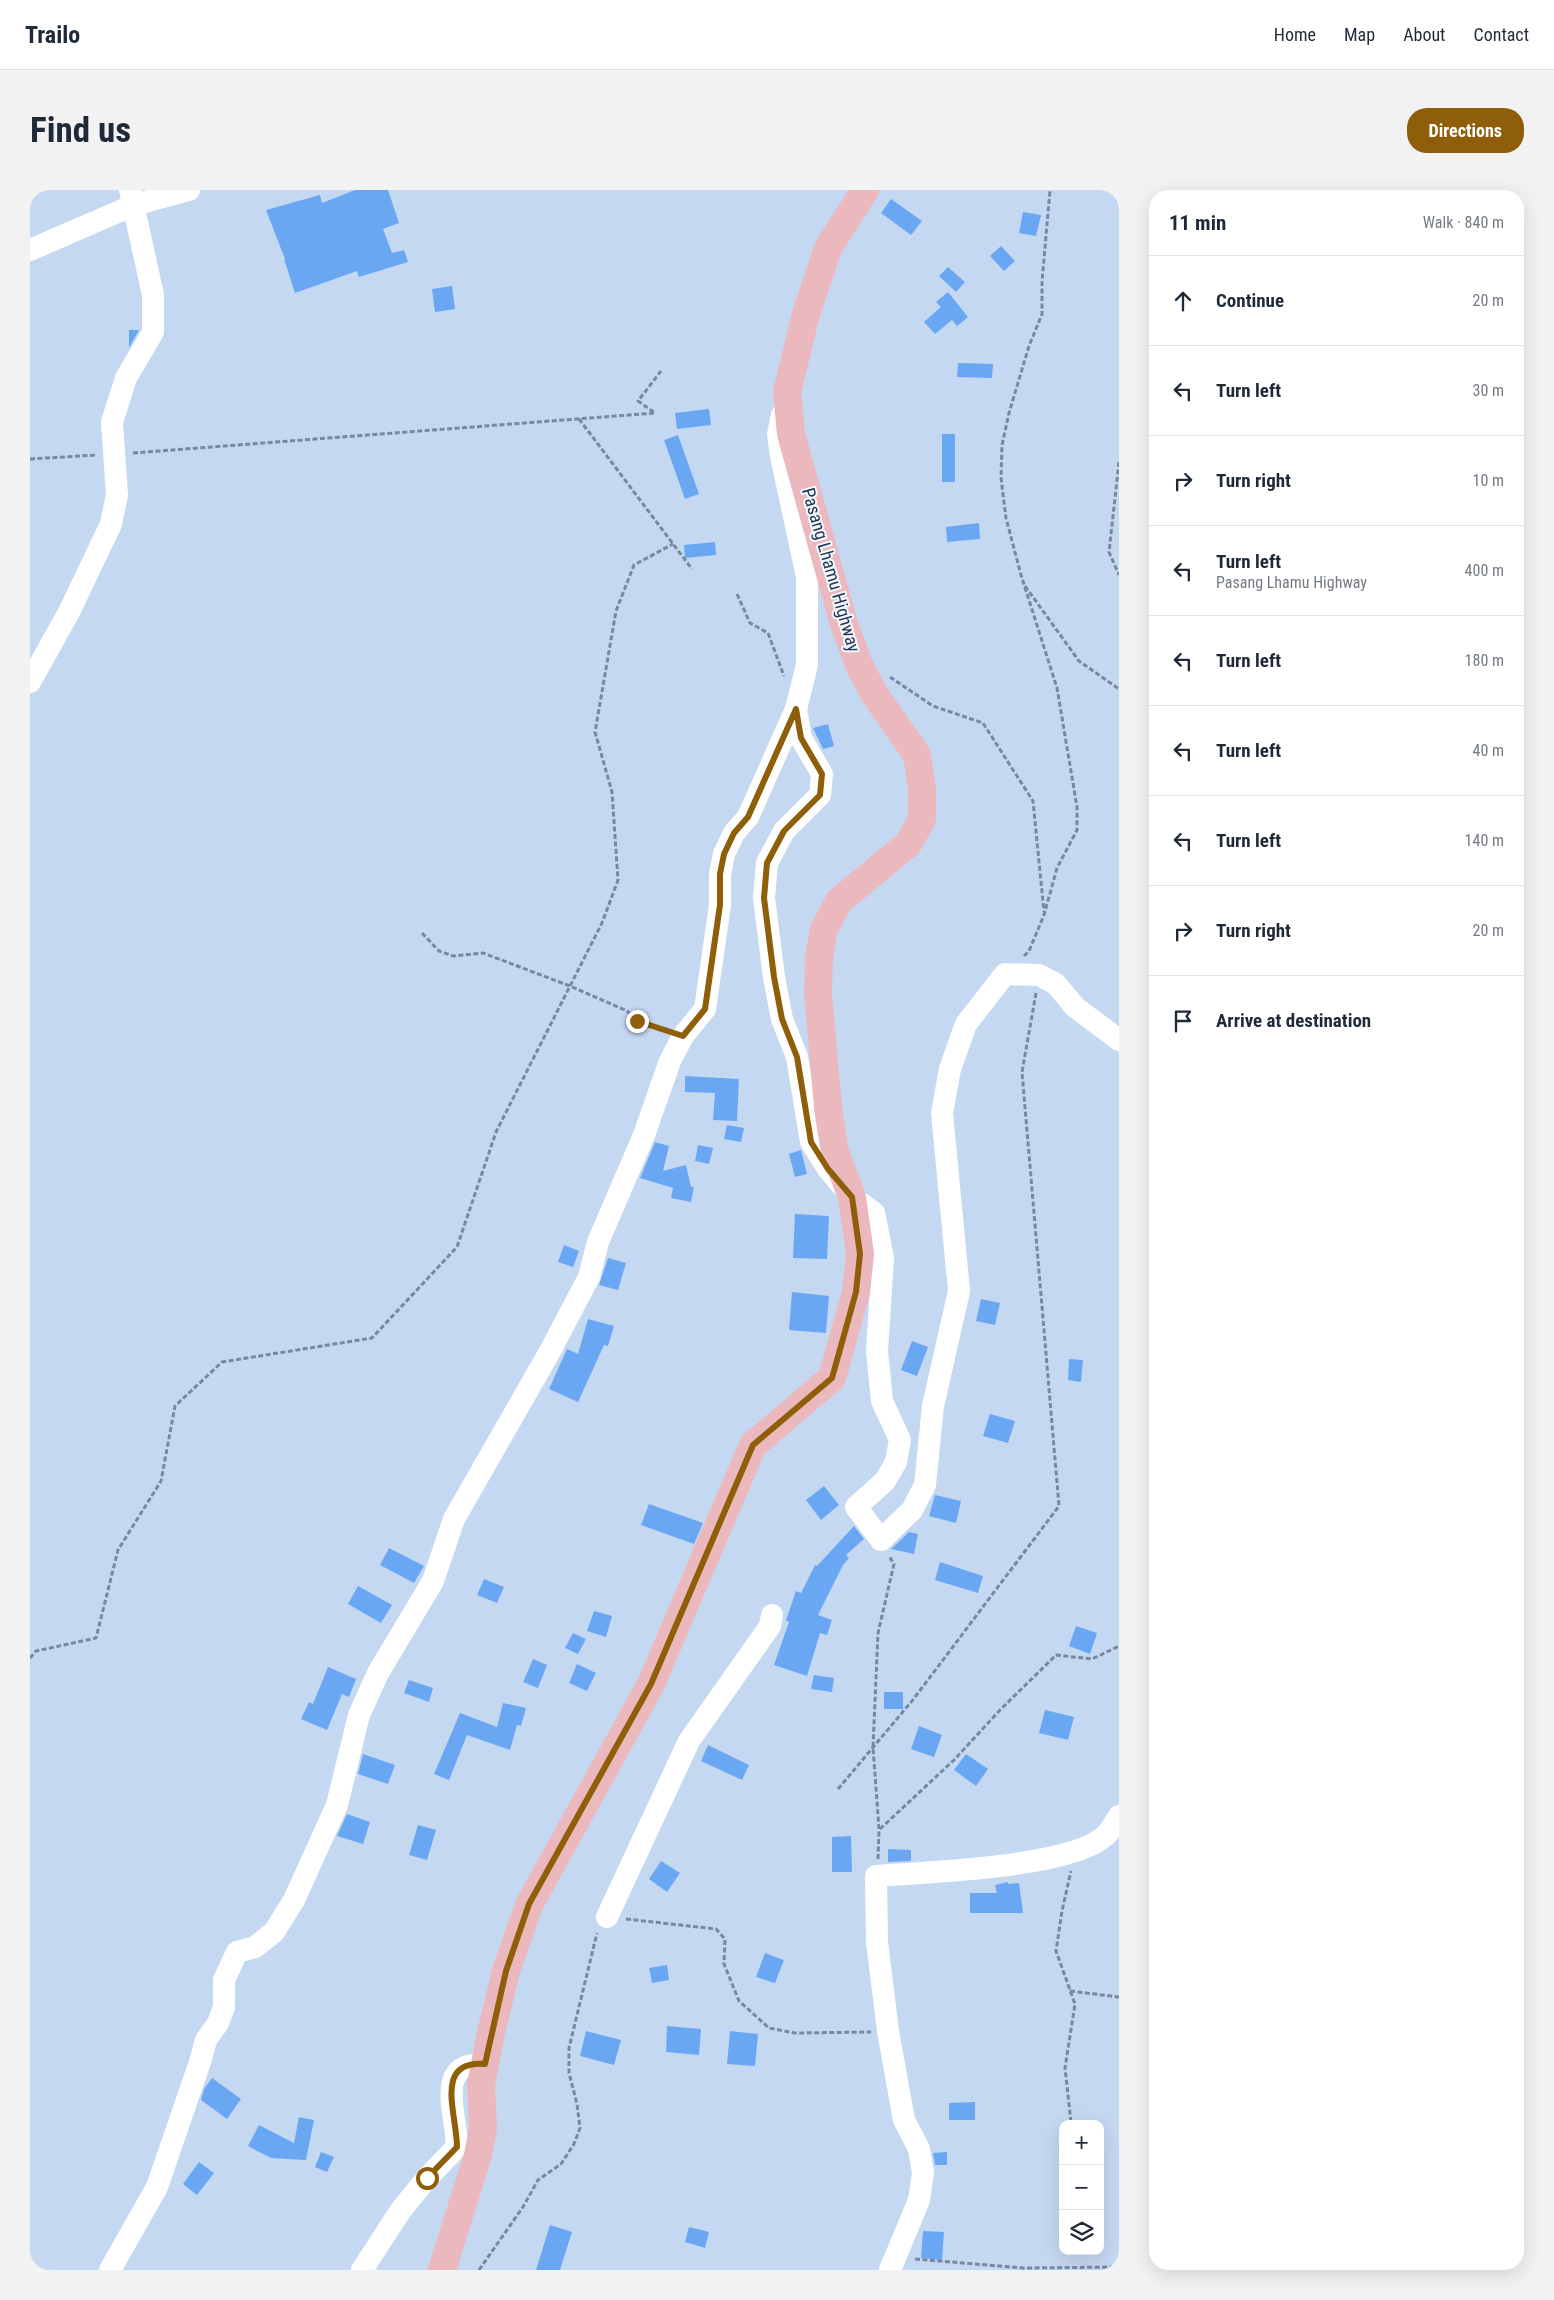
<!DOCTYPE html>
<meta charset="utf-8">
<style>
body{margin:0;font-family:"Roboto Condensed",sans-serif;background:#f2f2f3;color:#1f2937}
.controls{position:absolute;right:15px;bottom:15px;display:grid;overflow:hidden;border-radius:10px;box-shadow:0 5px 20px #0002}
.controls button{width:45px;height:45px;display:grid;place-items:center;padding:0;border:0;border-bottom:1px solid #e0e1e3;background:#fff;color:#1f2937;font:25px sans-serif}
.stop{position:absolute;width:15px;height:15px;margin:-11px;border:4px solid #8e5f08;border-radius:50%;background:#fff}
.stop.end{background:#8e5f08;border-color:#fff;box-shadow:0 1px 5px #0008}
.list{margin:0;padding:0;list-style:none}
h2{display:flex;justify-content:space-between;align-items:center;height:65px;margin:0;padding:0 20px;font-size:21px}
h2 small{font-size:16px;font-weight:400;color:#747a83}
.list li{display:grid;grid-template-columns:32px 1fr auto;gap:15px;align-items:center;box-sizing:border-box;height:90px;padding:0 20px;border-top:1px solid #e0e1e3}
.list b{display:block;font-size:19px;white-space:nowrap}
.list p{margin:0;font-size:16px;white-space:nowrap;color:#747a83}
.list em{font-size:16px;font-style:normal;color:#747a83}
.icon{flex:none;width:28px;height:28px;fill:none;stroke:currentColor;stroke-width:2;stroke-linecap:round;stroke-linejoin:round}
.map{position:relative;flex:none;width:1089px;height:2080px;overflow:hidden;border-radius:20px}
header{display:flex;align-items:center;gap:30px;box-sizing:border-box;height:70px;padding:0 25px;background:#fff;border-bottom:1px solid #e0e1e3}
header strong{font-size:24px}
nav{display:flex;gap:28px;margin-inline-start:auto;font-size:18px}
.intro{display:flex;align-items:center;justify-content:space-between;box-sizing:border-box;height:120px;padding:0 30px}
h1{margin:0;font-size:35px}
.button{padding:12px 22px;border-radius:20px;background:#8e5f08;color:#fff;font-size:18px;font-weight:700}
main{display:flex;gap:30px;padding:0 30px}
aside{flex:1;background:#fff;border-radius:20px;box-shadow:0 5px 20px #0002}
.map>svg:first-child{display:block}
.building{fill:#6aa7f3}
.lines{fill:none;stroke-linecap:round;stroke-linejoin:round}
.path{stroke:#7689a3;stroke-width:3;stroke-dasharray:5 2.5;stroke-linecap:butt}
.minor{stroke:#fff;stroke-width:22}
.major{stroke:#ebb9bd;stroke-width:28}
.route{stroke:#8e5f08;stroke-width:6}
.labels{text-anchor:middle;stroke-width:4;stroke-linejoin:round;paint-order:stroke}
.street-label{font-size:18px;fill:#22364f;stroke:#f3f8fe}
</style>
<header>
<strong>Trailo</strong>
<nav><a>Home</a><a>Map</a><a>About</a><a>Contact</a></nav>
</header>
<div class="intro"><h1>Find us</h1><a class="button">Directions</a></div>
<main>
<div class="map">
<svg width="1089" height="2080" viewBox="0 0 1089 2080">
<rect width="100%" height="100%" fill="#c5d8f2"/>
<g class="building">
<path d="M325,0H358L369,33L353,39L362,63L374,60L378,72L329,87L327,81L265,103L254,69H255L236,20L290,5L292,13Z"/>
<path d="M861,9L892,31L881,45L851,23Z"/>
<path d="M993,22L1011,25L1006,46L989,43Z"/>
<path d="M971,56L985,71L974,81L960,66Z"/>
<path d="M918,77L935,92L926,102L909,86Z"/>
<path d="M422,96L425,119L405,122L402,99Z"/>
<path d="M918,102L938,127L927,136L922,130L905,144L894,132L911,117L906,112Z"/>
<path d="M99,140H109L99,158Z"/>
<path d="M928,173L963,174L962,188L927,187Z"/>
<path d="M679,219L681,235L647,239L645,223Z"/>
<rect x="912" y="244" width="13" height="48"/>
<path d="M648,245L669,304L655,309L634,250Z"/>
<path d="M949,333L950,349L917,352L916,337Z"/>
<path d="M685,352L686,365L655,368L654,355Z"/>
<path d="M798,534L804,556L793,559L783,538Z"/>
<path d="M655,886L709,889L707,931L683,930L685,903L655,902Z"/>
<path d="M697,935L714,938L711,952L694,949Z"/>
<path d="M625,952L639,956L633,981L656,975L661,997H664L661,1012L641,1008L643,998L610,988Z"/>
<path d="M668,955L683,958L679,974L665,971Z"/>
<path d="M771,960L777,984L765,987L759,964Z"/>
<path d="M765,1024L799,1026L797,1069L763,1068Z"/>
<path d="M534,1055L549,1061L543,1077L528,1072Z"/>
<path d="M578,1068L596,1073L588,1100L569,1095Z"/>
<path d="M762,1102L799,1106L796,1143L759,1140Z"/>
<path d="M951,1109L970,1113L965,1135L946,1131Z"/>
<path d="M558,1129L584,1136L578,1156L574,1155L548,1212L519,1199L537,1159L548,1164Z"/>
<path d="M882,1151L898,1157L887,1186L871,1180Z"/>
<path d="M1039,1169L1053,1170L1051,1192L1038,1190Z"/>
<path d="M960,1224L985,1231L978,1253L953,1246Z"/>
<path d="M794,1296L809,1315L791,1330L776,1310Z"/>
<path d="M905,1305L931,1311L926,1333L899,1326Z"/>
<path d="M619,1314L673,1333L664,1354L611,1335Z"/>
<path d="M824,1336L834,1349L816,1365L819,1368L813,1375L788,1425L802,1430L797,1445L790,1443L777,1486L744,1475L759,1432L756,1430L766,1401L771,1403L785,1375L787,1376Z"/>
<path d="M879,1342L888,1344L884,1364L861,1359Z"/>
<path d="M359,1358L394,1376L384,1393L350,1375Z"/>
<path d="M910,1372L953,1386L948,1403L905,1390Z"/>
<path d="M454,1389L474,1397L467,1413L447,1405Z"/>
<path d="M328,1396L362,1415L351,1433L318,1414Z"/>
<path d="M564,1421L582,1426L576,1447L557,1441Z"/>
<path d="M1046,1436L1067,1443L1060,1464L1039,1456Z"/>
<path d="M543,1443L556,1449L548,1464L535,1458Z"/>
<path d="M503,1469L517,1475L508,1498L493,1492Z"/>
<path d="M547,1474L566,1483L557,1501L539,1493Z"/>
<path d="M298,1477L326,1489L319,1507L312,1504L297,1540L271,1529L279,1512L283,1514Z"/>
<path d="M784,1485L804,1488L802,1502L781,1499Z"/>
<path d="M379,1490L403,1498L399,1512L374,1503Z"/>
<rect x="854" y="1502" width="19" height="17"/>
<path d="M473,1513L496,1518L491,1536L487,1535L480,1560L437,1545L419,1590L404,1584L430,1523L467,1537Z"/>
<path d="M1015,1520L1044,1527L1038,1550L1009,1543Z"/>
<path d="M889,1536L912,1545L904,1567L881,1559Z"/>
<path d="M678,1555L719,1575L712,1590L671,1571Z"/>
<path d="M333,1564L365,1575L358,1594L328,1584Z"/>
<path d="M936,1564L958,1579L946,1596L924,1580Z"/>
<path d="M317,1624L340,1632L333,1654L307,1646Z"/>
<path d="M388,1635L406,1640L397,1670L379,1665Z"/>
<path d="M821,1646L822,1682H802V1647Z"/>
<path d="M858,1659L881,1660V1671L858,1672Z"/>
<path d="M631,1671L650,1683L637,1702L619,1689Z"/>
<path d="M978,1692V1694L989,1693L993,1723H940V1703H967L965,1695Z"/>
<path d="M735,1763L754,1770L745,1793L726,1787Z"/>
<path d="M637,1775L639,1790L622,1793L619,1778Z"/>
<path d="M637,1836L671,1839L669,1865L636,1862Z"/>
<path d="M556,1841L591,1850L584,1875L550,1866Z"/>
<path d="M700,1841L728,1844L725,1876L697,1874Z"/>
<path d="M182,1888L211,1909L197,1929L171,1910L174,1899Z"/>
<path d="M945,1912V1930H919V1913Z"/>
<path d="M269,1927L284,1930L276,1970L241,1968L218,1956L229,1935L264,1953Z"/>
<path d="M291,1962L304,1967L297,1982L285,1977Z"/>
<path d="M917,1962V1975H905L903,1963Z"/>
<path d="M169,1972L184,1983L167,2005L153,1994Z"/>
<path d="M520,2035L542,2042L530,2080H506Z"/>
<path d="M659,2037L679,2042L675,2058L655,2052Z"/>
<path d="M893,2041L914,2042L912,2070L891,2068Z"/>
</g>
<g class="lines">
<g class="path">
<path d="M549,229L662,379"/>
<path d="M103,263L625,223L608,211L631,181"/>
<path d="M0,269L67,265"/>
<path d="M1089,272L1079,362L1089,385"/>
<path d="M995,396L1049,471L1089,499"/>
<path d="M707,404L720,433L738,443L754,486"/>
<path d="M860,487L903,516L953,533L1003,611L1014,722"/>
<path d="M392,743L409,761L423,766L453,763L540,796L597,821L607,831L636,840"/>
<path d="M994,766L999,761L1014,725L1027,678L1047,640V617L1027,498L991,385L976,328L971,288L972,255L979,223L999,156L1012,124V92L1020,0"/>
<path d="M0,1468L6,1461L66,1448L88,1360L131,1291L145,1216L192,1172L342,1148L427,1057L466,942L572,733L588,690L582,602L565,542L586,421L604,375L643,354"/>
<path d="M808,1599L882,1511L1029,1316L992,882L1006,803"/>
<path d="M850,1639L924,1570L970,1520L1026,1465L1062,1469L1089,1456"/>
<path d="M848,1669L849,1639L843,1557L848,1443L864,1374L859,1366"/>
<path d="M596,1729L686,1739L695,1749L694,1774L709,1811L739,1838L765,1843L841,1842"/>
<path d="M1040,1801L1089,1807"/>
<path d="M1041,1932L1035,1878L1045,1814L1026,1761L1032,1721L1041,1681"/>
<path d="M885,2069L993,2078L1089,2077"/>
<path d="M449,2080L493,2017L508,1990L531,1974L544,1954L550,1938L547,1914L539,1883V1858L567,1743"/>
</g>
<g class="minor">
<path d="M0,60L104,15L159,0"/>
<path d="M752,225L748,244L751,266L777,387V475L766,519L771,548L792,584L790,605L754,641L737,673L734,708L744,787L752,829L767,867L781,952L798,979L822,1007L844,1023L853,1068L847,1161L852,1211L870,1250L866,1272L855,1291L826,1317L851,1350L882,1320L895,1295L903,1216L929,1101L912,923L920,879L936,834L975,784L1009,785L1026,794L1045,817L1089,850"/>
<path d="M0,492L39,422L81,334L87,305L82,232L96,188L123,142V105L100,0"/>
<path d="M577,1727L659,1551L740,1436L742,1425"/>
<path d="M80,2080L127,1997L170,1872L176,1850L188,1833L194,1817V1790L207,1762L225,1757L244,1742L264,1710L307,1615L329,1525L348,1483L403,1391L424,1329L519,1163L559,1087L568,1052L614,945L640,871L653,846L675,819L690,715V684L694,664L704,643L718,627L766,519"/>
<path d="M332,2080L371,2020L397,1988L427,1957C427,1925 403,1870 455,1875"/>
<path d="M860,2080L889,2010L893,1983L889,1959L874,1930L858,1841L847,1752L846,1686C896,1682 1042,1678 1076,1645C1081,1640 1085,1632 1089,1626"/>
</g>
<path class="major" d="M412,2080L448,1965L453,1939L451,1894L461,1843L476,1781L499,1715L621,1494L723,1255L802,1188L826,1102L830,1064L822,1007L805,962L798,918L788,803L789,767L794,739L809,711L878,654L892,629V599L887,565L843,502L829,475L814,434L761,244L757,202L776,124L798,58L835,0"/>
</g>
<g class="lines">
<path class="route" d="M397,1988L427,1957C427,1924 403,1870 455,1874L476,1781L499,1714L621,1494L723,1255L802,1188L826,1102L830,1064L822,1007L798,979L781,952L767,867L752,829L744,787L734,708L737,673L754,641L790,605L792,584L771,548L766,519L718,627L704,643L694,664L690,684V715L675,819L653,846L607,831"/>
</g>
<g class="labels">
<g class="street-label">
<text transform="translate(801 380) rotate(74)" y="6">Pasang Lhamu Highway</text>
</g>
</g>
</svg>
<div class="controls">
<button>+</button>
<button>−</button>
<button><svg class="icon" aria-label="layers" viewBox="0 0 24 24"><path d="M12 4l9 5-9 5-9-5zM3 14l9 5 9-5"/></svg></button>
</div>
<div class="stop" style="left:397px;top:1988px"></div>
<div class="stop end" style="left:607px;top:831px"></div>
</div>
<aside>
<h2>11 min<small>Walk · 840 m</small></h2>
<ul class="list">
<li><svg class="icon" aria-label="ahead" viewBox="0 0 24 24"><path d="M12 20V5M6 11l6-6 6 6"/></svg><div><b>Continue</b></div><em>20 m</em></li>
<li><svg class="icon" aria-label="left" viewBox="0 0 24 24"><path d="M17 20v-9H6M10 6l-5 5 5 5"/></svg><div><b>Turn left</b></div><em>30 m</em></li>
<li><svg class="icon" aria-label="right" viewBox="0 0 24 24"><path d="M7 20v-9h11M14 6l5 5-5 5"/></svg><div><b>Turn right</b></div><em>10 m</em></li>
<li><svg class="icon" aria-label="left" viewBox="0 0 24 24"><path d="M17 20v-9H6M10 6l-5 5 5 5"/></svg><div><b>Turn left</b><p>Pasang Lhamu Highway</p></div><em>400 m</em></li>
<li><svg class="icon" aria-label="left" viewBox="0 0 24 24"><path d="M17 20v-9H6M10 6l-5 5 5 5"/></svg><div><b>Turn left</b></div><em>180 m</em></li>
<li><svg class="icon" aria-label="left" viewBox="0 0 24 24"><path d="M17 20v-9H6M10 6l-5 5 5 5"/></svg><div><b>Turn left</b></div><em>40 m</em></li>
<li><svg class="icon" aria-label="left" viewBox="0 0 24 24"><path d="M17 20v-9H6M10 6l-5 5 5 5"/></svg><div><b>Turn left</b></div><em>140 m</em></li>
<li><svg class="icon" aria-label="right" viewBox="0 0 24 24"><path d="M7 20v-9h11M14 6l5 5-5 5"/></svg><div><b>Turn right</b></div><em>20 m</em></li>
<li><svg class="icon" aria-label="arrive" viewBox="0 0 24 24"><path d="M6 21V4h12l-3 4 3 4H6"/></svg><div><b>Arrive at destination</b></div></li>
</ul>
</aside>
</main>
